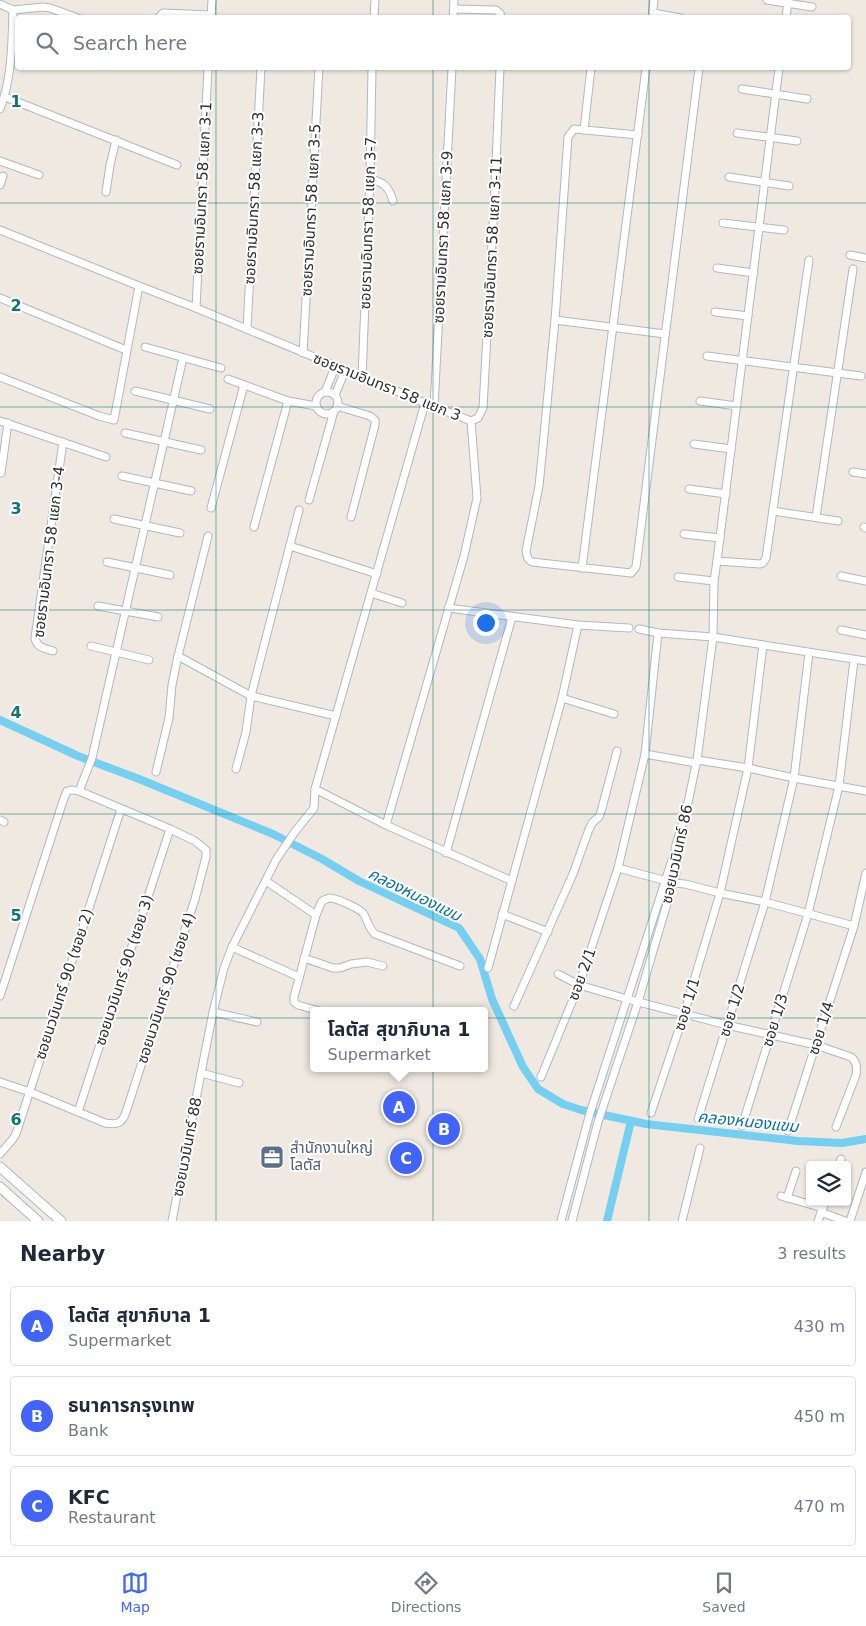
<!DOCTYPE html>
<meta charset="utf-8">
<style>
body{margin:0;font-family:"DejaVu Sans","Noto Sans Thai",sans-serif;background:#f6f6f7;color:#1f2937}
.controls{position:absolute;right:15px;bottom:15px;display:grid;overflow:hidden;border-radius:5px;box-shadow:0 1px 4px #0004}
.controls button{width:45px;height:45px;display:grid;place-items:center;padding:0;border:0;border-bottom:1px solid #e0e1e3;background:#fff;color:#1f2937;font:25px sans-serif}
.you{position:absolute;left:485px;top:622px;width:18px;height:18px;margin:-12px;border:4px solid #fff;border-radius:50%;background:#1a73e8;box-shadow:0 0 0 8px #1a73e833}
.badge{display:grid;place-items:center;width:32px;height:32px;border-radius:50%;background:#4264fb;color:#fff;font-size:16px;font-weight:700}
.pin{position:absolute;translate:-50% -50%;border:2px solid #fff;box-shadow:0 1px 5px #0006}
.popup{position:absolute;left:310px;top:1007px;width:178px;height:65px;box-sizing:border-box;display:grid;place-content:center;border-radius:5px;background:#fff;filter:drop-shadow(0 1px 4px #0005);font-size:16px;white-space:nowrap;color:#747a83}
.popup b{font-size:19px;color:#1f2937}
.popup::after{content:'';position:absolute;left:50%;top:100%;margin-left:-10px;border:10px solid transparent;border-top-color:#fff}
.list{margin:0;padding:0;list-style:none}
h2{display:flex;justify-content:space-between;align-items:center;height:65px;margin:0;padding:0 20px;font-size:21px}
h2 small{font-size:16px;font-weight:400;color:#747a83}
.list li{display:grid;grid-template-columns:32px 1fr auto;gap:15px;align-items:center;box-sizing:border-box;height:80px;margin:0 10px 10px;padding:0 10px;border:1px solid #e0e1e3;border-radius:5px}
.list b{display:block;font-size:19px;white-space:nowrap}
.list p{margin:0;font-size:16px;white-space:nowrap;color:#747a83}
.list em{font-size:16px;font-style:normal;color:#747a83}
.icon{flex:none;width:28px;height:28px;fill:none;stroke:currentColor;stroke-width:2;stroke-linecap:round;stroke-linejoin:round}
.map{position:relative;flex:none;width:866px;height:1221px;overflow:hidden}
.search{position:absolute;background:#fff;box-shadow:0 1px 4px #0004;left:15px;right:15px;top:15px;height:55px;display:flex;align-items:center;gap:12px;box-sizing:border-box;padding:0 18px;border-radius:5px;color:#747a83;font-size:19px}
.sheet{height:335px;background:#fff}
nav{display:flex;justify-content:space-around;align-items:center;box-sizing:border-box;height:70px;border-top:1px solid #e0e1e3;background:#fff;font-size:14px;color:#747a83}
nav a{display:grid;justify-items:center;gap:2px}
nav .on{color:#4264fb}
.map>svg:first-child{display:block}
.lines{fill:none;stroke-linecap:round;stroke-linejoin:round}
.canal{stroke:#75cff0;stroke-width:8}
.minor-casing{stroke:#b4b7c1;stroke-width:9}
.secondary-casing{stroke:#b4b7c1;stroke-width:11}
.minor{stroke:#fff;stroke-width:7}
.secondary{stroke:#fff;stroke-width:9}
.grid{fill:none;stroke:#0f766e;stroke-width:1;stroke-opacity:0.55}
.labels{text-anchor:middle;stroke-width:4;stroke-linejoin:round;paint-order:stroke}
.street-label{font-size:15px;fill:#2e2e2e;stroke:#fff}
.service-label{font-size:15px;fill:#4e5e75;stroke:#fff;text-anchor:start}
.water-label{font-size:16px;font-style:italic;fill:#0d6fa3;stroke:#fff}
.grid-label{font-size:16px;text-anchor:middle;font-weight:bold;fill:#0f766e;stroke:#fff;stroke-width:4;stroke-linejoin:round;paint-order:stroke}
</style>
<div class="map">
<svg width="866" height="1221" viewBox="0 0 866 1221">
<rect width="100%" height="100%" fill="#efe9e1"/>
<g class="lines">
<g class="canal">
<path d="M0,720L78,756L139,779L273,834L322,859L359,881L459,928L480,959L492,999L523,1067L538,1089L563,1104L581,1110L646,1124L798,1141L842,1143L866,1139"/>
<path d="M607,1221L631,1121"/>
</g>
<g class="minor-casing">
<g id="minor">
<path d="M767,0L812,7"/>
<path d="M0,4L13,10L43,7L50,8L78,18"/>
<path d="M454,9L496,10L500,13L501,18"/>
<path d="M653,13L681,18"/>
<path d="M652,17L654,0"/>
<path d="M158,18L163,13L211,15"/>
<path d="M211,18L212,0"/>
<path d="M374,18L375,0"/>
<path d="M453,18L454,0"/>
<path d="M786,18L788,0"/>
<path d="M742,89L807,99"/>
<path d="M5,97L177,165"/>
<path d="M0,109C12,78 12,43 13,10"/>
<path d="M584,130L591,68"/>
<path d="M737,133L797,141"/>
<path d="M638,135L574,129L568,137L555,320L542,456L539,486L526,551L528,559L532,562L631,573L636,567L699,68"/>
<path d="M0,161L39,175"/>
<path d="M729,177L789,186"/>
<path d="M370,179C384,182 389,187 393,201"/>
<path d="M0,185L3,176"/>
<path d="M106,192L110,165L116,140"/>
<path d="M723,223L784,230"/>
<path d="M0,230L139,286L196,308L425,403L471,421"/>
<path d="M850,255L866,258"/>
<path d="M717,268L754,273"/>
<path d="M0,298L126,350"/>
<path d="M196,308L208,68"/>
<path d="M715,312L748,316"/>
<path d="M555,320L665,334"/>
<path d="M247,329L261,68"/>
<path d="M145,347L221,368"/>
<path d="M303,353L319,68"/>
<path d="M707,356L861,376"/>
<path d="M0,377L99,416L114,420L139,286"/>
<path d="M362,377L370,179L372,68"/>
<path d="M228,379L288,401L316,406"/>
<path d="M135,391L210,409"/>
<path d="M325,392L335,367"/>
<circle cx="327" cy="403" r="11"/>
<path d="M335,395L345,371"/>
<path d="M700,401L737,406"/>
<path d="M337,406L370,416L375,420V425L351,517"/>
<path d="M434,407L452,68"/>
<path d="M0,421L106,457"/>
<path d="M471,421L478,418L483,408L495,187L500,68"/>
<path d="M125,433L201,450"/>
<path d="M694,444L731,449"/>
<path d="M853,472L866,474"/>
<path d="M1,473L8,423"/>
<path d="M122,476L191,491"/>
<path d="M689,489L726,494"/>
<path d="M309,500L334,411"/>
<path d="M211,508L244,385"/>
<path d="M773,511L838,521"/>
<path d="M816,517L853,269"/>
<path d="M114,519L180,533"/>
<path d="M254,527L288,401"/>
<path d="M864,527L866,528"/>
<path d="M684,534L720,538"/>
<path d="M290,546L377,574"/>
<path d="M717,561L779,68"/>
<path d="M107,562L170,575"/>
<path d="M582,568L646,68"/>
<path d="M841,576L866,581"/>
<path d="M678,577L714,581"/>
<path d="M371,593L402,603"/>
<path d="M98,606L158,617"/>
<path d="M448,608L578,625L629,628"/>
<path d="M639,629L658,633L713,637L866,661"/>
<path d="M841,630L866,635"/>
<path d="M91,646L149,660"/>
<path d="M53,651C44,648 37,648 35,638L63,442"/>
<path d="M178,656L251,696L336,716"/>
<path d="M562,698L614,714"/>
<path d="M645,754L696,763"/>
<path d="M697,760L748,768L794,778L866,791"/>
<path d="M236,769L246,732L251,696L299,510"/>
<path d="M156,772L169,718L172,685L178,656L208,536"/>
<path d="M315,789L386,825L512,881"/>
<path d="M79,791L92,758L183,358"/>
<path d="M0,820L4,822"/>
<path d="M386,825L464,556L477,498L471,421"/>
<path d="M446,853L512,617"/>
<path d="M618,868L674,883L685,884L720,893L765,902L854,926"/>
<path d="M266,881L316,915L322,901C325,900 326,899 329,898C337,898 358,908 363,913C368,920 368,928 375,934L460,966"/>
<path d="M502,914L548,932"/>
<path d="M316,915L294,997V1002L298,1005L319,1011"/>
<path d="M232,947L299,977"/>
<path d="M304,958L333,968H340L351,964L367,962L383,966"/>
<path d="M488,968L562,698L578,625"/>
<path d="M558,974L579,985L627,999L727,1025L816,1045L851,1057C857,1062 857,1067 856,1075L836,1127"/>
<path d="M0,996L63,801L67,791L73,790L79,791L170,829L195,841L206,850V857L195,899L126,1112C122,1124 117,1125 105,1123L30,1092L0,1082"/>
<path d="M514,1006L573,874L588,832L592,823L599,817L602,808L617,751"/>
<path d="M213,1012L257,1022"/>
<path d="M201,1073L239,1083"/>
<path d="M541,1077L579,985L618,868L645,754L658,633"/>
<path d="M78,1112L170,829"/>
<path d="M651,1113L684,1014L720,893L748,768L763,645"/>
<path d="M698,1119L765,902L794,778L809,653"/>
<path d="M742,1126L808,914L839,786L854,660"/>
<path d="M788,1131L854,926L866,873"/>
<path d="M0,1154L12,1140L16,1134L121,809"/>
<path d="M839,1165L841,1159"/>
<path d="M781,1196L823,1208"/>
<path d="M787,1198L796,1171"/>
<path d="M821,1212L845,1221"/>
<path d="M172,1221L213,1012L224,968L232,947L276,860L294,833L314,808L315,789L425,403"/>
<path d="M561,1221L590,1113L674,854"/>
<path d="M572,1221L598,1122L638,1002L676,873L675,848L686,812L697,760L713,637L714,581L717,561L760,564L763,563L766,558L809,260"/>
<path d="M682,1221L700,1148"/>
<path d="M818,1221L825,1202"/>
<path d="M850,1221L866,1172"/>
</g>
</g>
<g class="secondary-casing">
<g id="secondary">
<path d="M0,1167L61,1221"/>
<path d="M0,1187L38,1221"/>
</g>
</g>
<use href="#minor" class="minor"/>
<use href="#secondary" class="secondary"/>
</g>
<path class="grid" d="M216,0V18M433,0V18M649,0V18M216,68V1221M433,68V1221M649,68V1221M0,203H866M0,407H866M0,610H866M0,814H866M0,1018H866"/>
<defs>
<g id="office-square" transform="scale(1.25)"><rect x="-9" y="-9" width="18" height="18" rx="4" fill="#5c6f8a" stroke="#fff"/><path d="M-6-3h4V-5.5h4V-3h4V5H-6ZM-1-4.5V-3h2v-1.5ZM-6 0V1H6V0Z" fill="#fff"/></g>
</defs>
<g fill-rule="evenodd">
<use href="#office-square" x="272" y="1157"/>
</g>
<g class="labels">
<g class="street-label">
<text transform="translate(202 188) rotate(-87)" y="5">ซอยรามอินทรา 58 แยก 3-1</text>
<text transform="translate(254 198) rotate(-87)" y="5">ซอยรามอินทรา 58 แยก 3-3</text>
<text transform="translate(311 210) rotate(-87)" y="5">ซอยรามอินทรา 58 แยก 3-5</text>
<text transform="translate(368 223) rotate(-88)" y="5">ซอยรามอินทรา 58 แยก 3-7</text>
<text transform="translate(443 237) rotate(-87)" y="5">ซอยรามอินทรา 58 แยก 3-9</text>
<text transform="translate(492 247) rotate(-87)" y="5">ซอยรามอินทรา 58 แยก 3-11</text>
<text transform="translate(387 387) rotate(22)" y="5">ซอยรามอินทรา 58 แยก 3</text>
<text transform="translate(49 552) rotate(-83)" y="5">ซอยรามอินทรา 58 แยก 3-4</text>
<text transform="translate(677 854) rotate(-78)" y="5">ซอยนวมินทร์ 86</text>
<text transform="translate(124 970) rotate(-72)" y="5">ซอยนวมินทร์ 90 (ซอย 3)</text>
<text transform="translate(582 974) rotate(-70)" y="5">ซอย 2/1</text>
<text transform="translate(64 984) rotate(-72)" y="5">ซอยนวมินทร์ 90 (ซอย 2)</text>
<text transform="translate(166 988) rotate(-72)" y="5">ซอยนวมินทร์ 90 (ซอย 4)</text>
<text transform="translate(687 1004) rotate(-73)" y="5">ซอย 1/1</text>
<text transform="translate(732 1010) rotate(-73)" y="5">ซอย 1/2</text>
<text transform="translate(775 1020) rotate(-73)" y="5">ซอย 1/3</text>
<text transform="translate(821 1028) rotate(-73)" y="5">ซอย 1/4</text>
<text transform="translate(187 1147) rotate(-79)" y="5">ซอยนวมินทร์ 88</text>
</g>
<g class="service-label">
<text x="290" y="1153">สำนักงานใหญ่<tspan x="290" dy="17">โลตัส</tspan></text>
</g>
<g class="water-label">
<text transform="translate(415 894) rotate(26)" y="6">คลองหนองแขม</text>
<text transform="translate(748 1121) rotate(6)" y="6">คลองหนองแขม</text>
</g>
</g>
<g class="grid-label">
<text x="16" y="107">1</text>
<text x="16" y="311">2</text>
<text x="16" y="514">3</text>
<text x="16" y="718">4</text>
<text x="16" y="921">5</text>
<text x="16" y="1125">6</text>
</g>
</svg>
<div class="controls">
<button><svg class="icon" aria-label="layers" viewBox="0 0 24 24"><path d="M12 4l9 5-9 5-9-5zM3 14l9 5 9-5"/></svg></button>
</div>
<div class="you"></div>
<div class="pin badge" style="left:399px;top:1107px">A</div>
<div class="popup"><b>โลตัส สุขาภิบาล 1</b>Supermarket</div>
<div class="pin badge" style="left:444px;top:1129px">B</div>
<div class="pin badge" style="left:406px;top:1158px">C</div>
<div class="search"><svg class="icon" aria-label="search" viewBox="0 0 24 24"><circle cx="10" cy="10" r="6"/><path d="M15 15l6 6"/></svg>Search here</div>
</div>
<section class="sheet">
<h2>Nearby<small>3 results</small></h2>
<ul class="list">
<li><span class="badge">A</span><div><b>โลตัส สุขาภิบาล 1</b><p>Supermarket</p></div><em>430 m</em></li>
<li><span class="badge">B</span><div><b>ธนาคารกรุงเทพ</b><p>Bank</p></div><em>450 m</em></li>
<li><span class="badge">C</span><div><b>KFC</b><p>Restaurant</p></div><em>470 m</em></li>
</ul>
</section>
<nav>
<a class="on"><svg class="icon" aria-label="map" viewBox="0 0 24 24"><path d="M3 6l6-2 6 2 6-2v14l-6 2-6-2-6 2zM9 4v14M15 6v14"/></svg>Map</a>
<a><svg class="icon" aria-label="directions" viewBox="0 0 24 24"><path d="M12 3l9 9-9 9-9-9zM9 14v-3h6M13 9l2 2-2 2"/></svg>Directions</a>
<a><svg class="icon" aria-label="saved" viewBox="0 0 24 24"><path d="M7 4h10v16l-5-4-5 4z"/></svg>Saved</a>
</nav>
